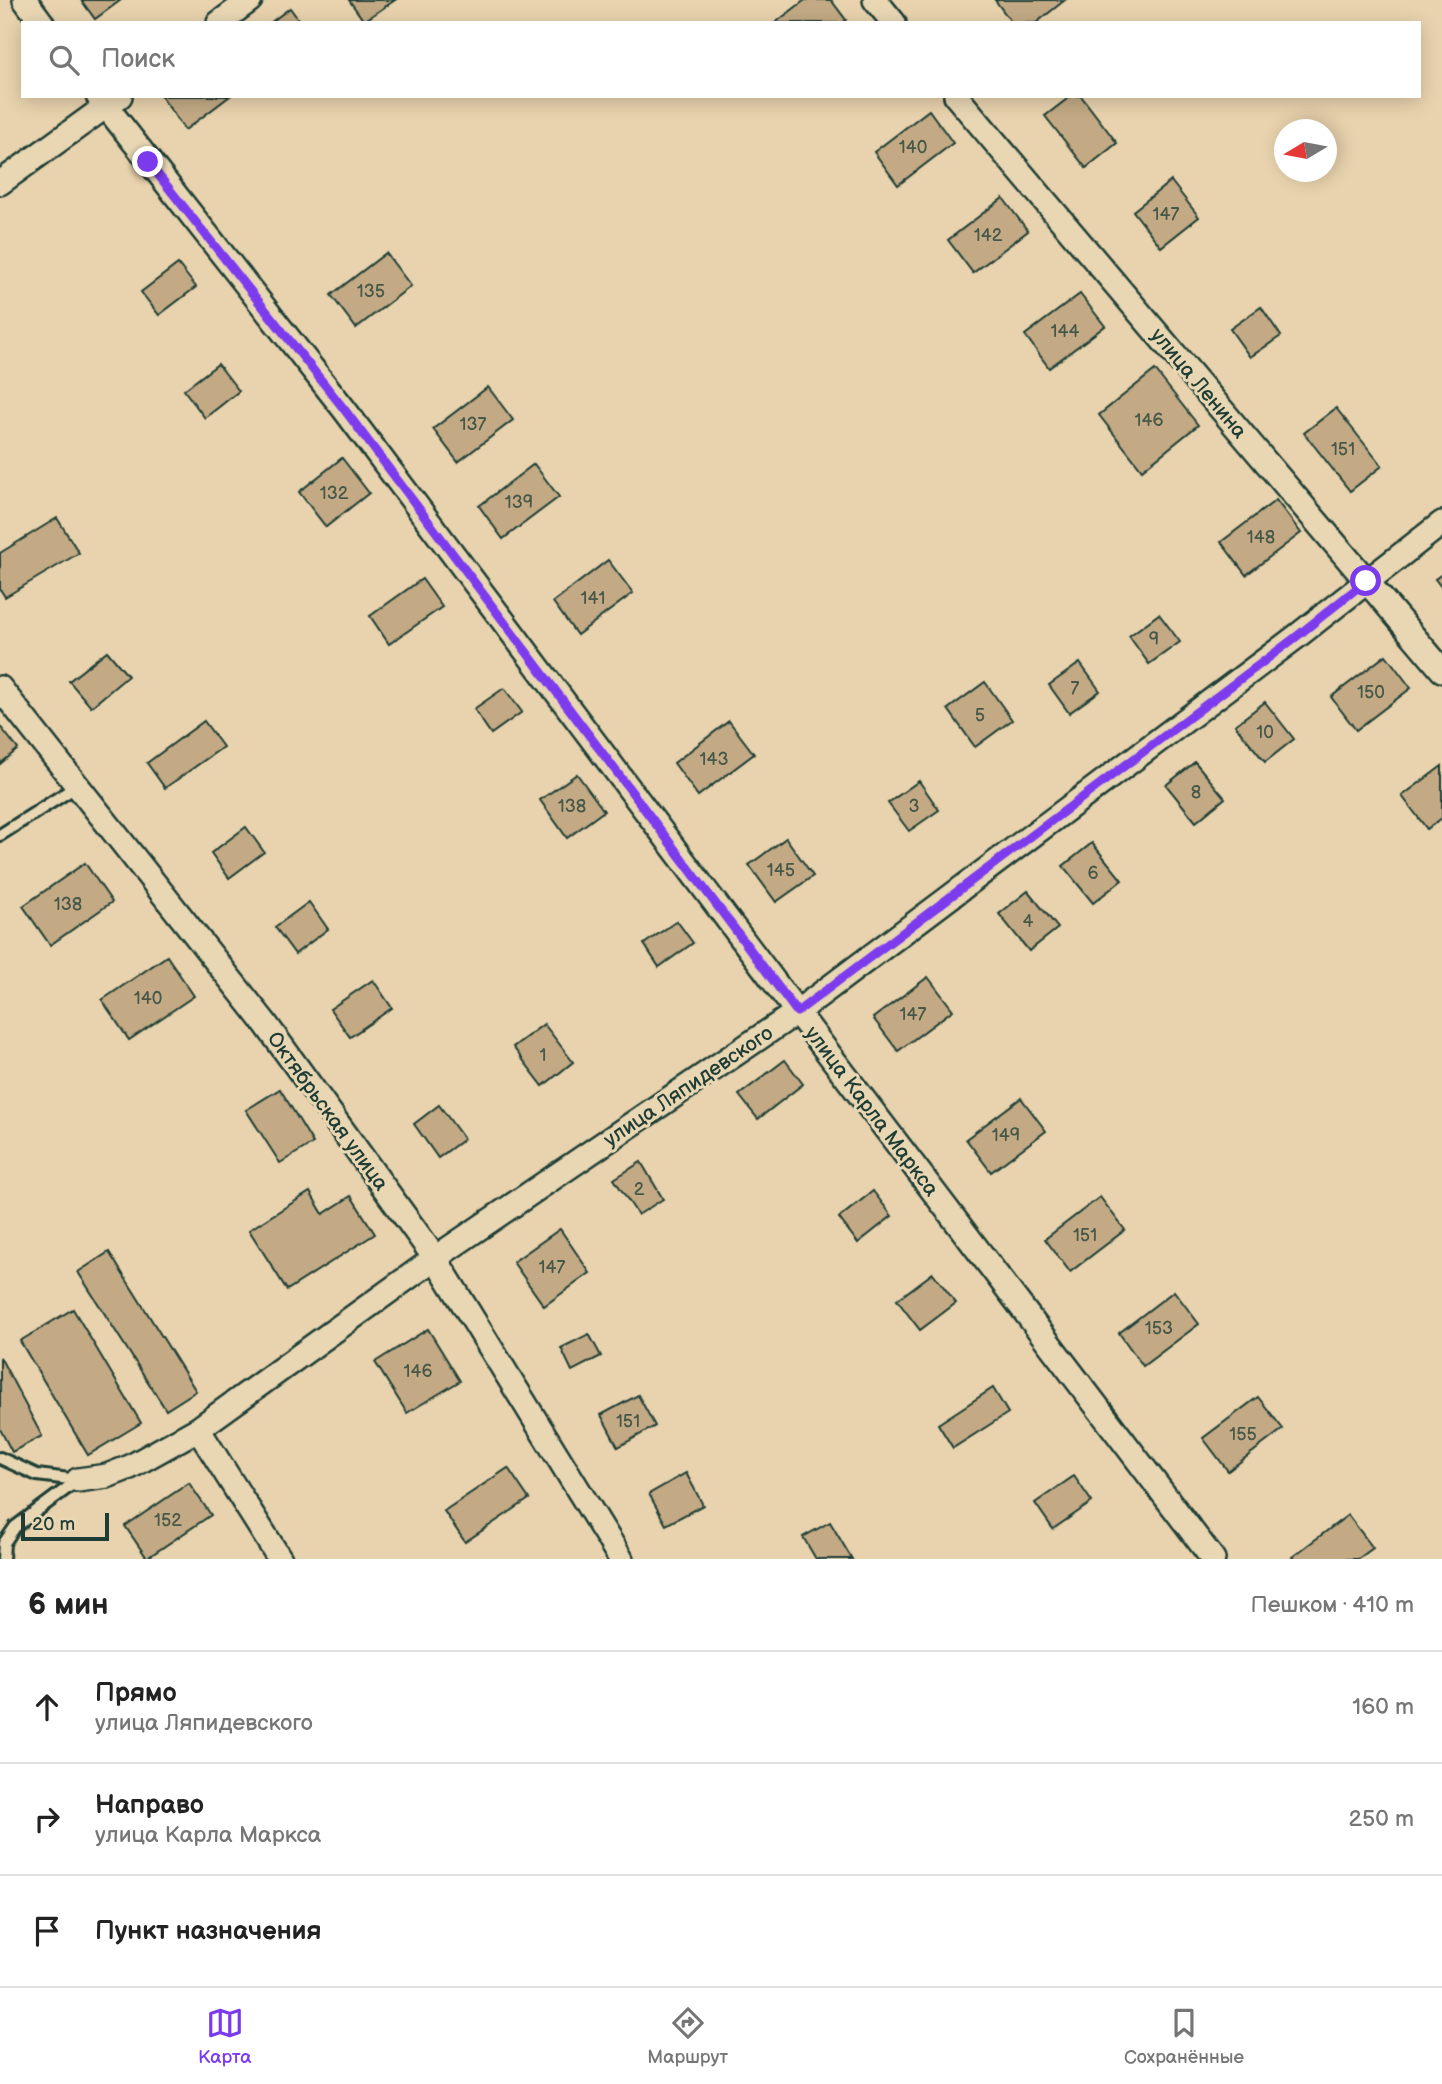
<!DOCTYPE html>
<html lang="ru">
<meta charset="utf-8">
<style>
body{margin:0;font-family:"Balsamiq Sans",sans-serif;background:#f6f6f6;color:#222}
.compass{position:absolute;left:1274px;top:119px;width:63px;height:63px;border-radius:50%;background:#fff;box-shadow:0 4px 18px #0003;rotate:260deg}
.scale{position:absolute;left:21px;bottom:18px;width:88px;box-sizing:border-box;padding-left:7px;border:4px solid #1f3d34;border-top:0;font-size:19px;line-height:24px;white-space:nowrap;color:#1f3d34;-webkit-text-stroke:5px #e9d7b4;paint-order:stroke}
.stop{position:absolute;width:21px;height:21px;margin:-16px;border:5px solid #7c3aed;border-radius:50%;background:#fff}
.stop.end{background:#7c3aed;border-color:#fff;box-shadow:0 2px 7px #0008}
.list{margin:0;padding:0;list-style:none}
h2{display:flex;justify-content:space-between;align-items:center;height:91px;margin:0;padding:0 28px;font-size:30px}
h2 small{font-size:23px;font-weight:400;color:#767676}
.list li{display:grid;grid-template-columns:46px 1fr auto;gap:21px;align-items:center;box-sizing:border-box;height:112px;padding:0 28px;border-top:2px solid #e0e0e0}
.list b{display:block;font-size:26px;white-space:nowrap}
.list p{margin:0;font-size:23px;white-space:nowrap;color:#767676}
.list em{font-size:23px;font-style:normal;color:#767676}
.icon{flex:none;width:38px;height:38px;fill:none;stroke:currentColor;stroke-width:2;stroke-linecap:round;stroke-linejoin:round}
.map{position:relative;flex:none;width:1442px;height:1559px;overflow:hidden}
.search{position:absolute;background:#fff;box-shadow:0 4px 18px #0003;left:21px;right:21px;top:21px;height:77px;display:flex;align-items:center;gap:18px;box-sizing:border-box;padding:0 24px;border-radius:0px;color:#767676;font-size:26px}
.sheet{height:427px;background:#fff}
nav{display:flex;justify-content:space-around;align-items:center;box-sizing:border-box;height:98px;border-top:2px solid #e0e0e0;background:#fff;font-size:19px;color:#767676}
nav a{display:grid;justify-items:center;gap:4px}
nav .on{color:#7c3aed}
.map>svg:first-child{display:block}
.building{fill:#c3aa85;stroke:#1f3d34;stroke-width:2}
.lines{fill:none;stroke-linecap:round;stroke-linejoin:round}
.lane-casing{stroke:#1f3d34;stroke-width:16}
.street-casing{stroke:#1f3d34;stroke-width:28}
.lane{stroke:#e9d7b4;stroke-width:10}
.street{stroke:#e9d7b4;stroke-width:23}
.route{stroke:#7c3aed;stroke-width:9}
.labels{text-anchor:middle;stroke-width:6;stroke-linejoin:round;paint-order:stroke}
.number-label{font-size:18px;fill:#485848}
.street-label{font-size:21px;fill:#1f3d34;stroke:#e9d7b4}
</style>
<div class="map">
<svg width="1442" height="1559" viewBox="0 0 1442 1559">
<rect width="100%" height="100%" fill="#e9d3ae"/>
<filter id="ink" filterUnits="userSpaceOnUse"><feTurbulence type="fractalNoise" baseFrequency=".0143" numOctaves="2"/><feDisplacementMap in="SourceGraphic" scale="14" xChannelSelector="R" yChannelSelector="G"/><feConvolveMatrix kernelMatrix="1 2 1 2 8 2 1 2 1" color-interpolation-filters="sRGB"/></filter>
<g filter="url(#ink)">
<g class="building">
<path d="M81,0H121L95,19Z"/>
<path d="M349,0H395L364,21Z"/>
<path d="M805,0H831L846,20L843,23H775Z"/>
<path d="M995,0H1065L1036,23H1012Z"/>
<path d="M290,8L301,23H270Z"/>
<path d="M161,96H230L185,130Z"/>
<path d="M1071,96H1081L1117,143L1086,168L1045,116Z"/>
<path d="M929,110L953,143L898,185L874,152Z"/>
<path d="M1171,181L1199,217L1161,247L1133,211Z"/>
<path d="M1003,198L1028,231L973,273L948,240Z"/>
<path d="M386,253L411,286L356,328L331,295Z"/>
<path d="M178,264L196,287L159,315L141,292Z"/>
<path d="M1080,294L1105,326L1049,368L1025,335Z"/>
<path d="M1261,307L1281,336L1250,357L1230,329Z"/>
<path d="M218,364L239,391L205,418L184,390Z"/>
<path d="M1155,370L1198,425L1142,470L1099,415Z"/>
<path d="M488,387L513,420L458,462L433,429Z"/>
<path d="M1336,408L1382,466L1350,491L1304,433Z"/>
<path d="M342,458L369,493L326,527L299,492Z"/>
<path d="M534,464L559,497L503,539L479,506Z"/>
<path d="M1276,500L1301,533L1246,575L1221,542Z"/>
<path d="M57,518L79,553L5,597L0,589V553Z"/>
<path d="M608,560L633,593L577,635L553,602Z"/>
<path d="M1442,574V588L1435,579Z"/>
<path d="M422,579L442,607L389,644L370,616Z"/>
<path d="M1159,614L1180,642L1149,664L1129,636Z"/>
<path d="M107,651L128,676L91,707L69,681Z"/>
<path d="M1386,655L1411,688L1356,730L1331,697Z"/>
<path d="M1080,663L1100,691L1069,713L1049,685Z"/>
<path d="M985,682L1012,720L975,747L948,709Z"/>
<path d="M504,688L522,712L491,734L474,709Z"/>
<path d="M1265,702L1294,739L1265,762L1235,725Z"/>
<path d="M204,721L223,747L165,788L147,763Z"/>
<path d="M729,721L754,754L698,796L674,763Z"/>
<path d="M0,726L18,749L0,764Z"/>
<path d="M1195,762L1225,798L1196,822L1166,785Z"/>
<path d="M1442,766V818L1427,829L1402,796Z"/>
<path d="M577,774L604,811L567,838L540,800Z"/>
<path d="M919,781L939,810L909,831L888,803Z"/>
<path d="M246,827L264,852L229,878L211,853Z"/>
<path d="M786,838L813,876L776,902L749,865Z"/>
<path d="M1092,843L1122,880L1093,903L1063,866Z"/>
<path d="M85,863L112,902L50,945L23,906Z"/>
<path d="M1028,891L1058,928L1029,951L999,914Z"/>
<path d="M309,902L328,929L295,954L275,927Z"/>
<path d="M677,921L693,943L659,967L644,944Z"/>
<path d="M167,956L194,996L129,1040L102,1000Z"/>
<path d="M928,977L953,1010L898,1051L873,1018Z"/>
<path d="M373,980L392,1008L350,1037L330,1009Z"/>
<path d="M544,1024L573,1062L543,1086L513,1047Z"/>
<path d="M785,1060L803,1084L758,1119L739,1095Z"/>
<path d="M280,1089L313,1143L280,1163L246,1110Z"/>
<path d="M1021,1098L1046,1131L991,1172L966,1139Z"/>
<path d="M439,1105L464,1139L438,1158L414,1124Z"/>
<path d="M641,1162L663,1199L638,1215L614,1179Z"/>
<path d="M873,1191L892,1216L858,1243L839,1218Z"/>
<path d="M310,1192L323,1214L351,1196L375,1234L287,1290L249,1230Z"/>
<path d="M1100,1197L1125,1230L1070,1272L1045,1239Z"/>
<path d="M560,1229L590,1273L544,1306L513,1262Z"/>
<path d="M109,1252L196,1391L166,1410L78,1272Z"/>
<path d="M933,1273L956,1303L920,1330L897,1300Z"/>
<path d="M1174,1291L1199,1324L1143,1366L1119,1333Z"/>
<path d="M73,1309L141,1423L88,1455L20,1341Z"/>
<path d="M428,1329L460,1381L407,1413L375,1362Z"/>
<path d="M589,1334L601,1356L572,1371L561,1348Z"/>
<path d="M0,1357L42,1436L12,1452L0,1429Z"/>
<path d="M993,1388L1008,1413L953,1448L938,1424Z"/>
<path d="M638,1395L655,1426L618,1447L601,1415Z"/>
<path d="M1258,1397L1283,1429L1228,1471L1203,1438Z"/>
<path d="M508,1468L529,1499L465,1542L444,1511Z"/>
<path d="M686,1473L703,1505L666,1525L649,1494Z"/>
<path d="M1074,1476L1092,1502L1053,1529L1035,1503Z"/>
<path d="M189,1483L211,1515L147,1558L125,1526Z"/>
<path d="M1348,1515L1373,1548L1358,1559H1294L1292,1557Z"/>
<path d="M830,1522L852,1559H816L803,1537Z"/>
</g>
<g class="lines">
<g class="lane-casing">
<g id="lane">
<path d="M0,835L77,786"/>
<path d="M0,1458L37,1475L78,1480"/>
<path d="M3,1559L4,1543L15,1527L78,1480"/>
</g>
</g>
<g class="street-casing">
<g id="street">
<path d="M25,0L42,23"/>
<path d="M875,0L894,23"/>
<path d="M219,23L250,0"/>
<path d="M98,96L344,409L797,1012L1213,1559"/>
<path d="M956,96L1442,670"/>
<path d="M0,183L120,96"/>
<path d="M0,688L265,1023L435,1258L621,1559"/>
<path d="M198,1429L280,1559"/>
<path d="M78,1480L107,1476L130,1467L198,1429L435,1258L797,1012L1296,637L1442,523"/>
</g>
</g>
<use href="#lane" class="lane"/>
<use href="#street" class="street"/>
</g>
</g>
<g class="lines" filter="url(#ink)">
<path class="route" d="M148,162L344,409L797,1012L1296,637L1366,581"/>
</g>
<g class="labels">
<g class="number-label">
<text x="913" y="153">140</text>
<text x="1166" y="220">147</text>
<text x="988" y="241">142</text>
<text x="371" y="297">135</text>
<text x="1065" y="337">144</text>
<text x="1149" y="426">146</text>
<text x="473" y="430">137</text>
<text x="1343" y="455">151</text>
<text x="334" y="499">132</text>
<text x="519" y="508">139</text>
<text x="1261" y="543">148</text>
<text x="593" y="604">141</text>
<text x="1154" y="645">9</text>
<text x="1075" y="694">7</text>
<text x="1371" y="698">150</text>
<text x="980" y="721">5</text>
<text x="1265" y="738">10</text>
<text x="714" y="765">143</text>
<text x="1196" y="798">8</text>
<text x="572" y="812">138</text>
<text x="914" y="812">3</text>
<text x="781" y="876">145</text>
<text x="1093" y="879">6</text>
<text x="68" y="910">138</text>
<text x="1028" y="927">4</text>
<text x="148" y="1004">140</text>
<text x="913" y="1020">147</text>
<text x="543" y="1061">1</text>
<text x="1006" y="1141">149</text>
<text x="639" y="1195">2</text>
<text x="1085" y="1241">151</text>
<text x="552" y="1273">147</text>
<text x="1159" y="1334">153</text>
<text x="418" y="1377">146</text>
<text x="628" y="1427">151</text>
<text x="1243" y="1440">155</text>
<text x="168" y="1526">152</text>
</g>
<g class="street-label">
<text transform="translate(1199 383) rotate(50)" y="7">улица Ленина</text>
<text transform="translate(688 1086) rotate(-34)" y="7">улица Ляпидевского</text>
<text transform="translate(328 1111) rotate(54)" y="7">Октябрьская улица</text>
<text transform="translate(872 1111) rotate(53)" y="7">улица Карла Маркса</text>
</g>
</g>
</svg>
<svg class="compass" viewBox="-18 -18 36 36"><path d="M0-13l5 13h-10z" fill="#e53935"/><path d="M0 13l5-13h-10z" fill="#767676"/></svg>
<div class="scale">20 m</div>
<div class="stop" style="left:1366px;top:581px"></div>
<div class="stop end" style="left:148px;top:162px"></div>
<div class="search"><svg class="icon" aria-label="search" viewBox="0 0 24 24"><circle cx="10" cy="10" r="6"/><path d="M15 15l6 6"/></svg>Поиск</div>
</div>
<section class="sheet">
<h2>6 мин<small>Пешком · 410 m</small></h2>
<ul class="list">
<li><svg class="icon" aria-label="ahead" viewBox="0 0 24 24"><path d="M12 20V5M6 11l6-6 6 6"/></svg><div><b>Прямо</b><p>улица Ляпидевского</p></div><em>160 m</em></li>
<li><svg class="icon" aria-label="right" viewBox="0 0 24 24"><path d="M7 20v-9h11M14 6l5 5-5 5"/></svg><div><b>Направо</b><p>улица Карла Маркса</p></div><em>250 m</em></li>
<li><svg class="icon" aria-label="arrive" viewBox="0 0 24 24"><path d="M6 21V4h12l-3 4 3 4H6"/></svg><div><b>Пункт назначения</b></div></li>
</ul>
</section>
<nav>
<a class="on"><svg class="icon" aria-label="map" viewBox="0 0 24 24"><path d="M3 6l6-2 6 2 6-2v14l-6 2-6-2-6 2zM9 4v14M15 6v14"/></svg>Карта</a>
<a><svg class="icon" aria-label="directions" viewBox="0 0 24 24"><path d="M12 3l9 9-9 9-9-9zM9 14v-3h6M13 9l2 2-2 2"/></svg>Маршрут</a>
<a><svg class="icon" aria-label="saved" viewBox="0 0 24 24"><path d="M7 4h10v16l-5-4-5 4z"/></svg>Сохранённые</a>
</nav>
